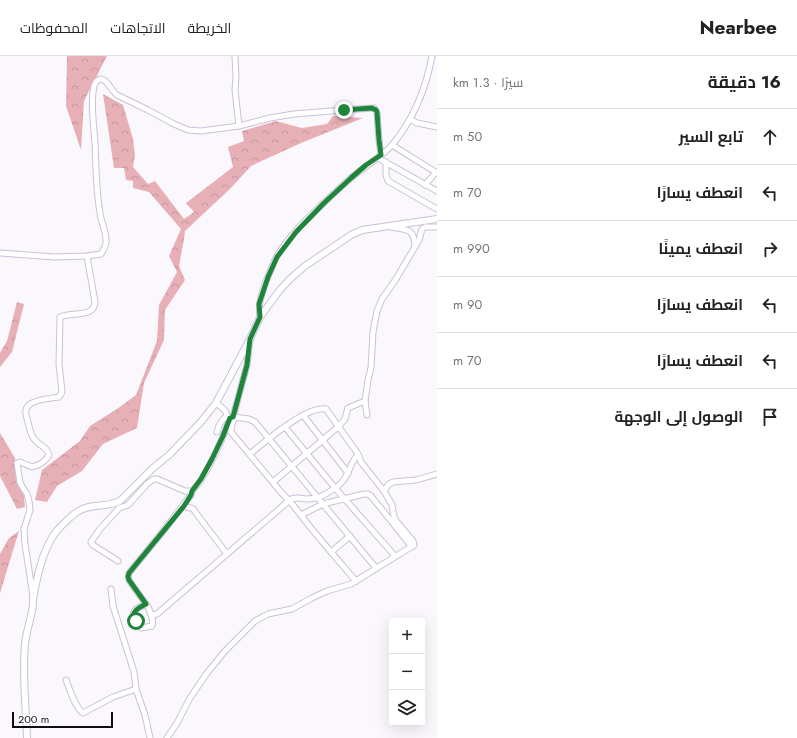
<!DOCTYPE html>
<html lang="ar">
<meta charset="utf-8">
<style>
body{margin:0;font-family:Jost,Cairo,sans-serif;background:#f2f2f2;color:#222;direction:rtl}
.controls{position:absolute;right:12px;bottom:12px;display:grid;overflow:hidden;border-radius:4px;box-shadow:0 4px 16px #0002}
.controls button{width:36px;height:36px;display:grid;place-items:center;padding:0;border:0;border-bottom:1px solid #e0e0e0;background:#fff;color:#222;font:20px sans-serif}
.scale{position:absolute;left:12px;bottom:10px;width:101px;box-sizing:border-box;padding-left:4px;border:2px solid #0f0c13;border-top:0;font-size:11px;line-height:14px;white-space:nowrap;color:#0f0c13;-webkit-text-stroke:3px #fff;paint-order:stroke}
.stop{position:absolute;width:12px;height:12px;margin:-9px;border:3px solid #1e853b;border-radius:50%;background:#fff}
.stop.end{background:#1e853b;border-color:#fff;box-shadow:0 1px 4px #0008}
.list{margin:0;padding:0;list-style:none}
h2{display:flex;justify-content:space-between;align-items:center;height:52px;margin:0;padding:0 16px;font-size:17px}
h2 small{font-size:13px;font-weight:400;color:#767676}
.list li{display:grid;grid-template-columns:26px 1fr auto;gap:12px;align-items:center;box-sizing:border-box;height:56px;padding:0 16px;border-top:1px solid #e0e0e0}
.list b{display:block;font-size:15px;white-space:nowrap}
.list em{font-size:13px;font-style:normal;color:#767676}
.icon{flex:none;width:22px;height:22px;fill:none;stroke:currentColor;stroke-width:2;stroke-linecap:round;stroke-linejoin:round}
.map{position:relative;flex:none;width:437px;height:682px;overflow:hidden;direction:ltr}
header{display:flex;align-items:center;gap:24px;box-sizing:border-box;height:56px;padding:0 20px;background:#fff;border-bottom:1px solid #e0e0e0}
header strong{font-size:19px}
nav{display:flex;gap:22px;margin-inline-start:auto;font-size:14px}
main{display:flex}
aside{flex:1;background:#fff}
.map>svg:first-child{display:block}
.forest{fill:url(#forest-crowns)}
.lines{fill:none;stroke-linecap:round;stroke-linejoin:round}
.minor-casing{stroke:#cbc0d7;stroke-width:7}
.major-casing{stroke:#cbc0d7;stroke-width:8}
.minor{stroke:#fff;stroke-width:5}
.major{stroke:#fff;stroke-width:6}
.route{stroke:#1e853b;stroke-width:5}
</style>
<header>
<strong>Nearbee</strong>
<nav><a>الخريطة</a><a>الاتجاهات</a><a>المحفوظات</a></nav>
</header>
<main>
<aside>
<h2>16 دقيقة<small>سيرًا · 1.3 km</small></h2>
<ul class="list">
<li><svg class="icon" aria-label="ahead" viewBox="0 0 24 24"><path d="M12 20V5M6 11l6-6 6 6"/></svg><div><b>تابع السير</b></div><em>50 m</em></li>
<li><svg class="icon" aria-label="left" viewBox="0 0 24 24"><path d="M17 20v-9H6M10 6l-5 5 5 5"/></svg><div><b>انعطف يسارًا</b></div><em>70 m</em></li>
<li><svg class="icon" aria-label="right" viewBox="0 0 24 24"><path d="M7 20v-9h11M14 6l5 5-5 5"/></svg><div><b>انعطف يمينًا</b></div><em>990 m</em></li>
<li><svg class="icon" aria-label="left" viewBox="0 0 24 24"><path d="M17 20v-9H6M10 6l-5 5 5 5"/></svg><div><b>انعطف يسارًا</b></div><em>90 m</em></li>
<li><svg class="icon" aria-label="left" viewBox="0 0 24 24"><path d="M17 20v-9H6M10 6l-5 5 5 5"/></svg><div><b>انعطف يسارًا</b></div><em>70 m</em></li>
<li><svg class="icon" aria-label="arrive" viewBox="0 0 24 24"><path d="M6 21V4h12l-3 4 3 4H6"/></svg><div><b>الوصول إلى الوجهة</b></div></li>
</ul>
</aside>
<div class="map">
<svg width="437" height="682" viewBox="0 0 437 682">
<defs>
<pattern id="forest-crowns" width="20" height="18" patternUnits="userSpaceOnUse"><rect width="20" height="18" fill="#e7b0b7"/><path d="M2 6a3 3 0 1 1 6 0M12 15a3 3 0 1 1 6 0" fill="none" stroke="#c5969c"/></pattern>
</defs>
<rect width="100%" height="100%" fill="#fbf8fd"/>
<g class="forest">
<path d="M67,0H107L84,45L81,94L66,50Z"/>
<path d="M103,38L123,49L133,83L135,99L133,111L148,128L155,125L184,163L194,156L186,147L233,111L228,91L244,85L242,75L276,65L302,72L327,68L333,60L363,62L301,87L251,110L231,132L185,175L184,183L179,210L185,224L165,254L164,284L144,327L137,372L103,388L82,415L57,430L47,446L35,444L42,414L80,385L90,370L117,353L136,339L157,285L159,249L177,216L169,200L181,173L149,136L133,132V125L126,124L124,112H114Z"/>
<path d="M17,246L24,248L12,296L0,311V297L7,285Z"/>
<path d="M0,377L15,402L16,424L24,440L25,451L17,453L0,420Z"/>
<path d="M19,475L0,537V498L9,482Z"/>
</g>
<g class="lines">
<g class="minor-casing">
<g id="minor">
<path d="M235,0L236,21L235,34L239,70"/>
<path d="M410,63L417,67L437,71"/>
<path d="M392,89L437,117"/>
<path d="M378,102L437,135"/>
<path d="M386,106V119L388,125L437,153"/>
<path d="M425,129L436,116"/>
<path d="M391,171C407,174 414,172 415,190"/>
<path d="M0,197L54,201L87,200L101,198C104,194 105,191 106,187C107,176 101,167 100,157C96,134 96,111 95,87C94,69 90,48 94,30C95,27 97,24 100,23C106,22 112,35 117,39L148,54L174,68L188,74L201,75L239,70L270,62L294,58L343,54L374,52L377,56L379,84L381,99"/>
<path d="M260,261C258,248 261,241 265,228C269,219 272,209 277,200C291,177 312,158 332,139C339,133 345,127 352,121C365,110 382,101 393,88C414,62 426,33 432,0"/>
<path d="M216,347C221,351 227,354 227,360"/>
<path d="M303,359L348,417"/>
<path d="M367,359L365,345L368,324L371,312L373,276L377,255L382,243L396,223L419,184L422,173L425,171H437"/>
<path d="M233,361L247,309L250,284"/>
<path d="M234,361L231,373V376L280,435L293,449L310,471L331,496L356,525"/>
<path d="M285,371L335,432L395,500"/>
<path d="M217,376C218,370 222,363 227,360L230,362"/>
<path d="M273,426L338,371L345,363L348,352L365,345"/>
<path d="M384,435L388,429L393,426L416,424L437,418"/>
<path d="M184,450C187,452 190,451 193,453L227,498"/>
<path d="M301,459L323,448L364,438H368L371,440L412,491"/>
<path d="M331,496L350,480"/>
<path d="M118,505L93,489L91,486L100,473L119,452L128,449L147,428L154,423H157L185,435H192"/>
<path d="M111,533L113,550L134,616L136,633L145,659L150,682"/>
<path d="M33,540L25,488L24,473L30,454L29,445L27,438L20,427L17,407L20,406C23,407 26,409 30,410C37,412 46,405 49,399C48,392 41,390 37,386C31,381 30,374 28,366C26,361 24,353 29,349C33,344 52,342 59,341L61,338L62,336L59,308L60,261C70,255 94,263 95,246L87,200"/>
<path d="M146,548L136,553L134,556L133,561L141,572L152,570C154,563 150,555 147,549L146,548L130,526C128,523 128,521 129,517L164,474L191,439C192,433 198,429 201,424C213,405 222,384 230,363L233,361L249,363L255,366L376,512"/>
<path d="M151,559L157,558L291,443C296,441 301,442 306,443C310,443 315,442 319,441C325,439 338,431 342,426C349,419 351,404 358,399"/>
<path d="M66,624C70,634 75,651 83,657L113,641L136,633"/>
<path d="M167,682L177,667L190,642L207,617L225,595L255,565L268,558L292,553L312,542L327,535L351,528L414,489L413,485L397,466L394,461L392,449L384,435L361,406L358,398L326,353C308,349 264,386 250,398"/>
</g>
</g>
<g class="major-casing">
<path id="major" d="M27,682C26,651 22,619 25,588C26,577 30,566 32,555C33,551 33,547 33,543C37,521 42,496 55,477C59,472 71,460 77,456C89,447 107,452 120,445L152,413L169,399L200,367L216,347L250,283L260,261L279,235L290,223L305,210L351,179L362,174L437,163"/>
</g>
<use href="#minor" class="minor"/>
<use href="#major" class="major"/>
</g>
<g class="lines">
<path class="route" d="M136,565L133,561C134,553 139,552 146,548L129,524L128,521L129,517L184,450L191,439L192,435L201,423L212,403L223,380L230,362L233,361L247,309L250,283L260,261L259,248L268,221L277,201L296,176L324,147L351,122L366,109L381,99L379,84L377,56L376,54L372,52L344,54"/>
</g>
</svg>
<div class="controls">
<button>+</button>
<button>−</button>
<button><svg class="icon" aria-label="layers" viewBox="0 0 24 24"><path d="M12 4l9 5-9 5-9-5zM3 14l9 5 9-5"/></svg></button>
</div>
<div class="scale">200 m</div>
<div class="stop" style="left:136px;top:565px"></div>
<div class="stop end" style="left:344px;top:54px"></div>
</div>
</main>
